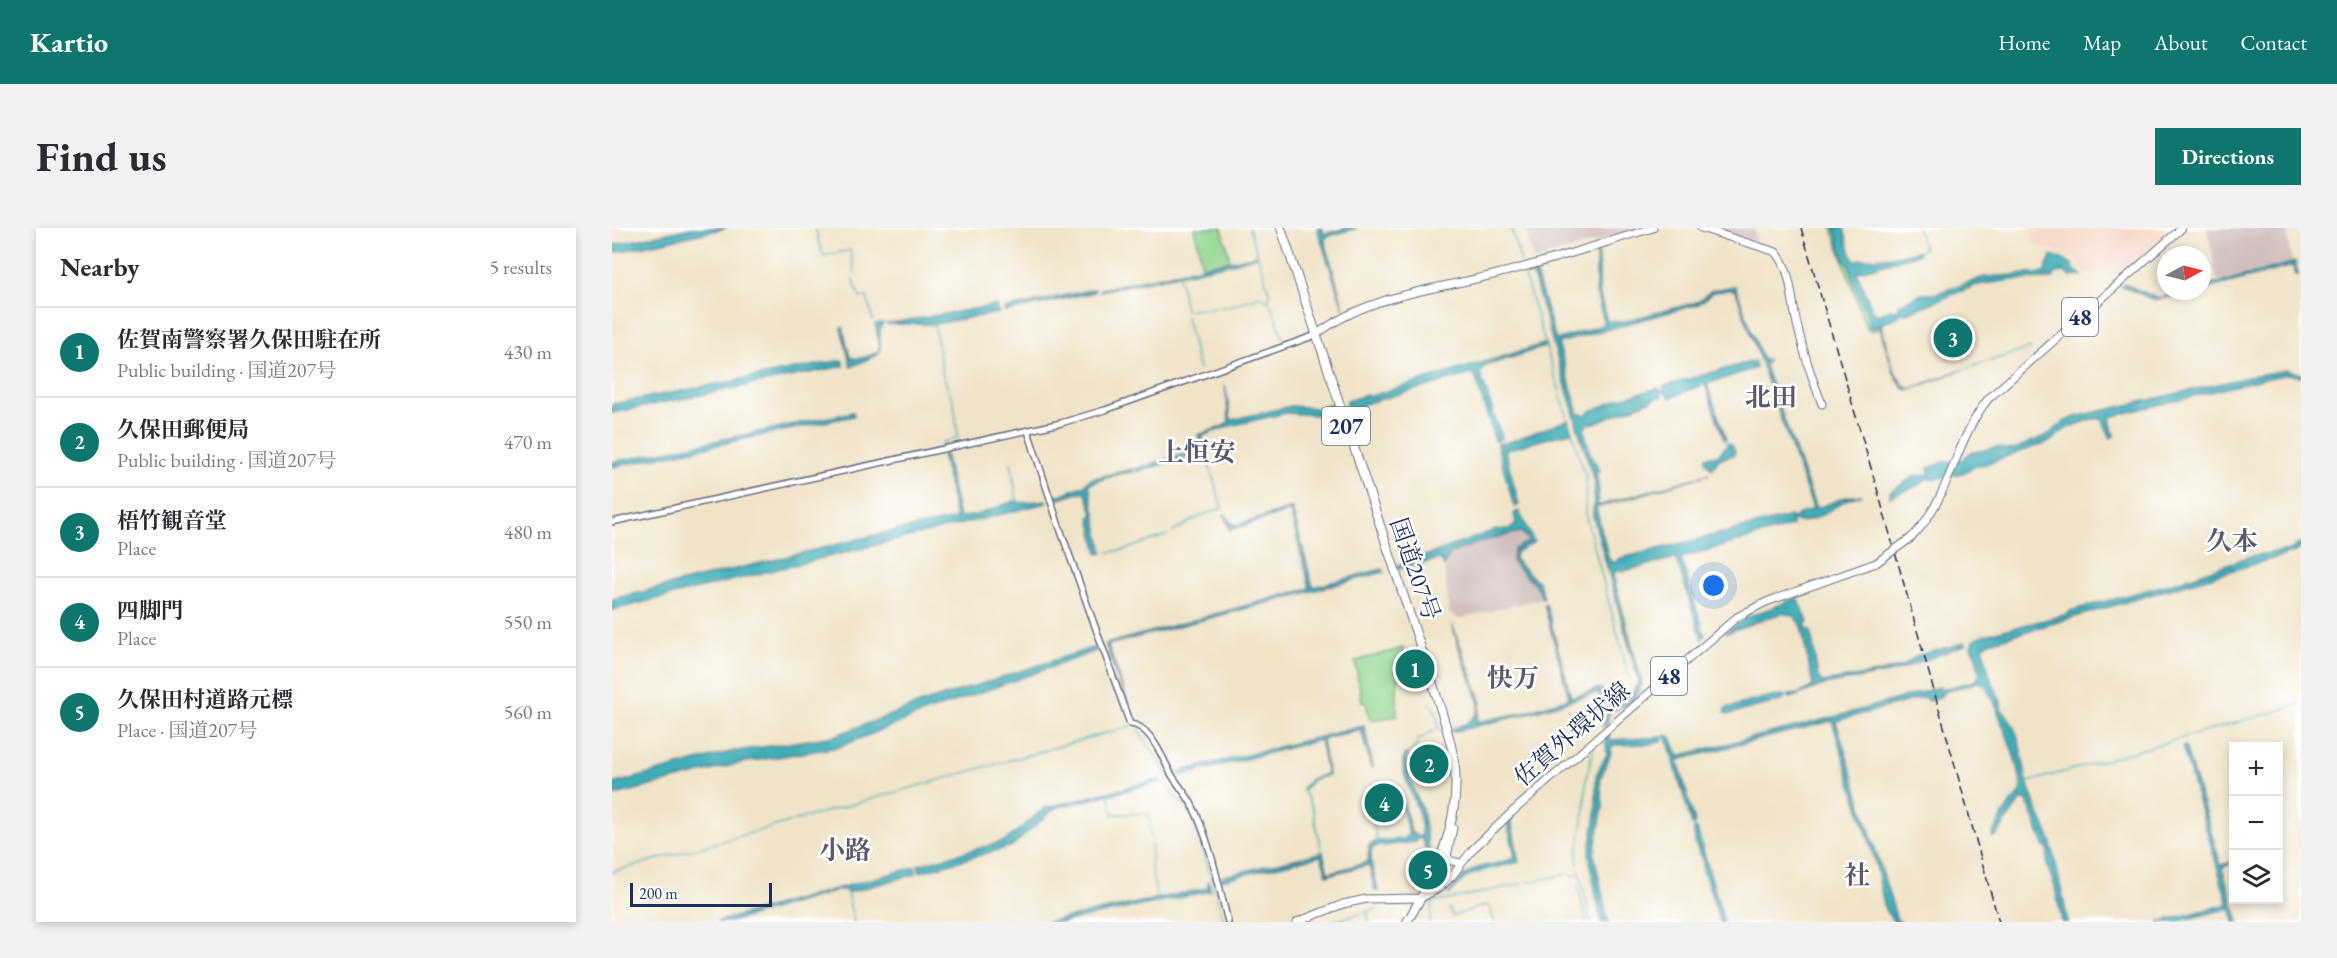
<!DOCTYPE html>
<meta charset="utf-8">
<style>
body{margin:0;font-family:"EB Garamond","Noto Serif JP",serif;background:#f2f2f3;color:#2b2b33}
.controls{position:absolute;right:18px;bottom:18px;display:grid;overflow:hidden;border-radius:0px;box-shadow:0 3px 9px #0003}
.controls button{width:54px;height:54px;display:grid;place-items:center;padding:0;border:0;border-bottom:2px solid #e1e1e2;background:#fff;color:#2b2b33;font:30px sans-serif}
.compass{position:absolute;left:1545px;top:18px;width:54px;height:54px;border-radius:50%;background:#fff;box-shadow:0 3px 9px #0003;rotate:83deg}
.scale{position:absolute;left:18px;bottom:15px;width:142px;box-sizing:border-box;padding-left:6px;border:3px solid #1b2f5e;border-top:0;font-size:16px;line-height:21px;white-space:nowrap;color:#1b2f5e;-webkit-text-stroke:4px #fff;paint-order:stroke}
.you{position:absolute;left:1102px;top:358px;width:21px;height:21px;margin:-15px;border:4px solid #fff;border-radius:50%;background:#1a73e8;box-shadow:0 0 0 9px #1a73e833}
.badge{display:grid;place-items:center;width:39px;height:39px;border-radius:50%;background:#0f766e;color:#fff;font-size:20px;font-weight:700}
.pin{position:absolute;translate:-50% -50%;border:3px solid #fff;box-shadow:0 2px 6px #0006}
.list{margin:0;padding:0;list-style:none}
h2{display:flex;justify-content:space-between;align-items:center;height:78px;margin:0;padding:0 24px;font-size:26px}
h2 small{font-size:20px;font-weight:400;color:#7c7c81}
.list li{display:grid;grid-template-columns:39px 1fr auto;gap:18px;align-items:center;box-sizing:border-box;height:90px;padding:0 24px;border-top:2px solid #e1e1e2}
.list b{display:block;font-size:22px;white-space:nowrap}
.list p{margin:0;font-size:20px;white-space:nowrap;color:#7c7c81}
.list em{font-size:20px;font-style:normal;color:#7c7c81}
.icon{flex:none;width:33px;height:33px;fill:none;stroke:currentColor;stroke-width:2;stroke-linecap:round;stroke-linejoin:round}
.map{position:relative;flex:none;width:1689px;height:694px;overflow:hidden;border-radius:0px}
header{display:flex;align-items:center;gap:36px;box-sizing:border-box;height:84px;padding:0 30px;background:#0f766e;color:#fff}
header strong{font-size:28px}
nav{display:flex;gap:33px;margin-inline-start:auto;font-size:21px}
.intro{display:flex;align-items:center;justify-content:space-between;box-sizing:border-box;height:144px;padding:0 36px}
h1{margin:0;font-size:42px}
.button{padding:15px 27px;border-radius:0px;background:#0f766e;color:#fff;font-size:21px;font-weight:700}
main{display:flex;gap:36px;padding:0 36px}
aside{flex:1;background:#fff;border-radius:0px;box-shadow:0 3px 9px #0003}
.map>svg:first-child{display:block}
.built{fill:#f4d3c1}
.industrial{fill:#d0c0bc}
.green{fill:#93d790;stroke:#578377;stroke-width:1.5}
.water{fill:#3cadb6;stroke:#2c6e8a;stroke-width:1.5;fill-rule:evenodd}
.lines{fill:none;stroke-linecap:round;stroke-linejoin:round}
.stream{stroke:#3cadb6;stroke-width:1.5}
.minor-casing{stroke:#666e83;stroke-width:8}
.major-casing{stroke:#666e83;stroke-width:9}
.highway-casing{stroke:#666e83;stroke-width:10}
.minor{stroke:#fff;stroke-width:5}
.major{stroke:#fff;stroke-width:7}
.highway{stroke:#fff;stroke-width:8}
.rail{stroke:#1b2f5e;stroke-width:1.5;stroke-dasharray:9 4.5;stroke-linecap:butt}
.major-bridge-casing{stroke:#666e83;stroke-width:9;stroke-linecap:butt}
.major-bridge{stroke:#fff;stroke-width:7}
.labels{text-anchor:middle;stroke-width:5;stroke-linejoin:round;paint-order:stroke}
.shield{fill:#fff;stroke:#5f6d8e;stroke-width:1.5}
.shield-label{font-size:22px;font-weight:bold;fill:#1b2f5e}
.street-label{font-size:24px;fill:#1b2f5e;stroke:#fff}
.neighbourhood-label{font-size:26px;font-weight:bold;fill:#5c586f;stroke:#fff}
</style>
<header>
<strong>Kartio</strong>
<nav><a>Home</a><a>Map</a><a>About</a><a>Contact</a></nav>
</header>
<div class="intro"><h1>Find us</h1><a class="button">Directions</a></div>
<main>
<aside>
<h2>Nearby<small>5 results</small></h2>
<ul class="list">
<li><span class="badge">1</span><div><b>佐賀南警察署久保田駐在所</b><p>Public building · 国道207号</p></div><em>430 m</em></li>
<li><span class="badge">2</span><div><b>久保田郵便局</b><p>Public building · 国道207号</p></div><em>470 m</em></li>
<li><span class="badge">3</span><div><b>梧竹観音堂</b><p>Place</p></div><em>480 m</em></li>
<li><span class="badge">4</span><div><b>四脚門</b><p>Place</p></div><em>550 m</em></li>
<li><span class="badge">5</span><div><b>久保田村道路元標</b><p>Place · 国道207号</p></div><em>560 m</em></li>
</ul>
</aside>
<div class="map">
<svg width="1689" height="694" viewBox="0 0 1689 694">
<rect width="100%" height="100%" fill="#fff"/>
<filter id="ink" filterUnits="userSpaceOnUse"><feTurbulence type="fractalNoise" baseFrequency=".0167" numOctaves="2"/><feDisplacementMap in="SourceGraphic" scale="12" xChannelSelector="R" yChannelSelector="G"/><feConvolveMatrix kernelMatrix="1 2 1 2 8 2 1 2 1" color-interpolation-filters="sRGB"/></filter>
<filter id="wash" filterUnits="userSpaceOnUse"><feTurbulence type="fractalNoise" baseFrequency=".008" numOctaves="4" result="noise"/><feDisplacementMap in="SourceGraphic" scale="24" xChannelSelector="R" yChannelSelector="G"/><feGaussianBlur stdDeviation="1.35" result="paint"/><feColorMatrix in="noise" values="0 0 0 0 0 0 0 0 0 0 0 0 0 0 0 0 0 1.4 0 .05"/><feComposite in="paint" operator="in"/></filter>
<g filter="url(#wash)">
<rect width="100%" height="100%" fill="#f0e4c8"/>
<g class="built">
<path d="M1425,0H1554L1556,8L1504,51L1492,43L1475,45L1465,32L1436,20L1422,18L1418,2Z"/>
<path d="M1689,593V625L1681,596Z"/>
</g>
<g class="industrial">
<path d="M913,0H1030L922,32Z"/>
<path d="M1100,0H1142L1144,14Z"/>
<path d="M1595,0H1674L1680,34L1605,53Z"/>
<path d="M912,301L919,314L901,324L903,335L927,357L931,370L846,391L837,385L831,328Z"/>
</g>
<g class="green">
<path d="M583,0H610L618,32L590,38Z"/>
<path d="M1220,0H1223L1232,31L1238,39L1243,59L1254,82L1257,98L1267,97L1266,101L1258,103L1254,100Z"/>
<path d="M791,420V429L785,459V488L758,492L754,474H750L743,433Z"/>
</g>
<g class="water">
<path d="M79,0H115L0,25V17Z"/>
<path d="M705,0H709L713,6L734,0H745L714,9L713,13L732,82Z"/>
<path d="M1223,0H1232L1238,23L1242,32L1283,28L1305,23L1307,26L1245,44L1261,84L1266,87L1278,81L1286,82L1288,76L1309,66H1322L1373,49L1432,45L1440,27L1459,35L1462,41L1470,48L1458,49L1453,44L1444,45L1440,51L1400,52L1365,57L1295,85L1290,84L1287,88L1269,96C1273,112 1281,155 1298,161L1349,142L1298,162L1292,161L1282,145L1267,97L1261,100L1257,99L1254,82L1243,59L1238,39L1232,31Z"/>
<path d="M984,25L987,26V64L995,93L1009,94L1085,74L1100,62L1123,58L1150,130L1156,132L1153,138L1203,278L1206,280L1233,269L1250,267C1246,269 1240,269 1236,271C1219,280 1206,294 1185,294L1184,292L1180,293V298L1069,330L1093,408L1090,411L1064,330L1009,344L1006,341L1001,347L1030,455C1023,479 1015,474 997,485L995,496L991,499L997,480L1016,473L1027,454L981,288L983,250H981L919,41L922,40L944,112L988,98L992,94L984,64ZM1117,62L1124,63L1130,81L1201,281L1185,287V290H1180L1179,288L1006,331L1004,335L997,332L984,280L1097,246L985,278L987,262L984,245L987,244L984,234L980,232L972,202L976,195L980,196L1050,168L1049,165L1053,164L1058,170L1093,156L1112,211L1114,210L1095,156L1144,140L1142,133L1052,158V162L1048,163L1047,160L1012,169L977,184L974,187L967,186L946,115L1087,76L1101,64Z"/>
<path d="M646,27L618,36L488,63V61Z"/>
<path d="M1683,34L1686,47H1684L1681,38L1590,62V59Z"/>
<path d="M1512,56L1546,70L1575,63L1580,64L1542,72L1510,58Z"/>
<path d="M483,61V64L393,84L392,81Z"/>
<path d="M385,77L387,85L322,96H274Z"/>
<path d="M271,95C264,105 271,116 267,126L239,139L229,100L231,99L238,129C246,132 258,128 266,124L268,118L263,96Z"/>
<path d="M932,116L933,119L873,138L868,145L890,210L883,213L863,148L859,146L752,176L749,179L747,194L733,175L735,173L753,167L759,168Z"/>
<path d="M230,132L232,138L0,185V176Z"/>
<path d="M1675,142L1689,146V149L1676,146L1646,152L1498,189L1502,208L1499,210L1490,191H1480L1455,200L1439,213L1371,237L1360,239L1355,244L1319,252L1317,249L1307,257L1278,269V264L1303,248L1317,247L1316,240L1332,234L1350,231L1358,225L1386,219L1396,222L1403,221L1437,206L1452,194L1463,189L1645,147Z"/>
<path d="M613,157L619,192L679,178L705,180L721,176L725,180L705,187L674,185L618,198L590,208L595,226L592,227L591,224L525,244L524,241L590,220L586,207L612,198L617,193Z"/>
<path d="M241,184L242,188L0,239V234Z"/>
<path d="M956,192L959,204L893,222L907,277L902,279L885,216L894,215Z"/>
<path d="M1117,215L1123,223L1122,227L1107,231L1100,241L1094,234V229L1106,227Z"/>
<path d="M330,225H333L347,290L368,286L402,273H406L407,275L435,272V275L0,382V371L276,304L344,291Z"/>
<path d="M521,241L522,244L509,245L477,256L491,325L486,326L478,289L481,285L473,263L441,273L440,270L471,258L478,251Z"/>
<path d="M680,280L701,359L771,341L772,344L496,417L520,488L525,491L520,490L493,416L698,360L678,283L618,302L612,285L618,294L625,297Z"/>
<path d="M907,283L922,314L904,324L903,332L927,355L932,370H930C925,353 909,347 900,332L902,321L916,314L915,310L909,304L881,310L838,325L832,338L828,331L786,341L785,338L800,331L802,332L883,302L897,301L904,297L902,285Z"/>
<path d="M1689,314V320L1683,324L1378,414L1371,419L1377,446L1389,474V481C1411,501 1409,536 1418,563C1424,581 1433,598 1440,615L1439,621L1441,622L1456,694H1450L1443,658L1435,637L1436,619L1433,620L1415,572L1408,573L1384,608L1380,609L1381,605C1387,595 1393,583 1400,573C1403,570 1408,568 1409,563C1412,548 1391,498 1385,482L1387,481L1383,477L1373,457L1366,454L1332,464L1327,470L1316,473L1312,469L1224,493L1285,692L1289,694H1282L1273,682L1263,632L1220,493L1066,532L1083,595L1080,597L1054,507L1059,509L1066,528L1226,488L1328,459L1329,461L1363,453L1368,447L1364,428L1359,419L1361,412L1368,408L1456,386L1458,383L1564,354L1639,328L1678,322Z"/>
<path d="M1185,370L1196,393L1193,398L1199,404L1206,449L1210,454L1266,445L1291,438L1304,428L1354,414L1353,417L1284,443L1212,457L1178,470L1177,467L1187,466L1201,458L1190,403L1192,402L1182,388L1170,385L1113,405L1133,390Z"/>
<path d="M932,376H934L959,469L986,461H990L995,472L992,475L987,466L983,465L914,486L840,504V501C883,487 864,468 853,437C848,424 844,410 840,396L869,472L865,494L909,485L957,470Z"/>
<path d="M486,418L487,422L314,484L227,519L128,535L0,568V556L118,524L222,508L310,475Z"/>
<path d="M1172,467V471L1169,473L1117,486L1113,485L1114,480L1152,470Z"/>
<path d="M752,498L761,539H759L749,501L710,512L716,547L700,552L690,563L699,551L715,546L708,512L563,549L561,545Z"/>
<path d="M997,504V510L999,512L1050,509V513L1040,516L1000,517L999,525L988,551L991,578L982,626L996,694H989L977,627L984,587V547L995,526L993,507Z"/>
<path d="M1570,518H1573L1609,637L1621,634L1610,640L1627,694H1622L1618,680L1564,694H1547L1616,676Z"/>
<path d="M797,525L794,531L796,536L798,553L810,581L818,630L809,610L804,611V614L761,619C755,631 764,650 766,663H763L757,637L715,647L709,628L609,652L608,649L711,624L716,645L756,634L757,617L765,613L790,611L797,606L787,569L767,571L768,569L786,566L789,568L800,606H803L804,609L809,608C813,579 786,554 792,527Z"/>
<path d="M548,551L549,554L443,580L400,618L308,644L306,637L393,613L433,580Z"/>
<path d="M899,591L907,634C891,639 867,641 854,650C847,654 842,662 836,667C840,661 849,650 856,645C869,634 889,639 903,628L895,594Z"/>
<path d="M1082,601H1085L1112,694H1108L1095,652L1091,644V631L1083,616Z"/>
<path d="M303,639L304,646L235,665L231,661L118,694H104Z"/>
<path d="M596,652L599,663L451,694H435L596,660Z"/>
</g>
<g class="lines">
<g class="stream">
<path d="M203,0L211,28L238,22L243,45"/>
<path d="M637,0L658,66L656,73"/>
<path d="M899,0L909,34"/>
<path d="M1305,0L1312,21L1306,24"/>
<path d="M911,43L974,250L973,285L1017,449"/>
<path d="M567,46L573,82L617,78L650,68L659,76L672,113"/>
<path d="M241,51L248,70L255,69L261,92"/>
<path d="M574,89L587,142"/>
<path d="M322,96L331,148L342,175L346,209L330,215L331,219"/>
<path d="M1349,142L1419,120"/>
<path d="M1113,211L1115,216"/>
<path d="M886,212L887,215"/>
<path d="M399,235L405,273"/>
<path d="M561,304L588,288L610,280L594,226"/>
<path d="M497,324L512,322L555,307"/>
<path d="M1172,469L1177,468"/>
<path d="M999,472L1006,469"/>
<path d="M818,475L825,486L826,500"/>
<path d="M526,501L548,534L560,566L577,581L593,628L612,694"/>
<path d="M1050,511L1054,509"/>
<path d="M797,525L805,518L806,512L826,500L831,503"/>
<path d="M1416,554L1689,476"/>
<path d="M497,567L501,586H537L539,610"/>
<path d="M756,574L762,571"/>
<path d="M757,577L765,613"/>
<path d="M1082,596L1083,601"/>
<path d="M539,616V640L545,671"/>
<path d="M710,624L700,579L690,560L699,551L716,546"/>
<path d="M966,636L965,630L973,579L974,552L981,522"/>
<path d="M967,642L979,694"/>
<path d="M0,644L519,498"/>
<path d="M916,654L956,646L964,648"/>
<path d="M966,657L974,694"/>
<path d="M235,665L242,694"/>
<path d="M815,676L910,656"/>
<path d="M837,680L840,688L875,677L878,679L882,694"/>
<path d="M755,685L757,694"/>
<path d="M719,694L765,681"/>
<path d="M818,694L820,677"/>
</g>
</g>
</g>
<g filter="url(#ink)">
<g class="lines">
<g class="minor-casing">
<g id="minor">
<path d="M416,203L446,295L518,496C538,497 550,529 558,544C564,555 573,564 579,575C598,611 606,655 616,694"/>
<path d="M0,294L449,195L493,182L704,107"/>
</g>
</g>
<g class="major-casing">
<g id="major">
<path d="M1089,0L1164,24C1181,44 1179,75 1186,100C1192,126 1200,151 1210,176"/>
<path d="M704,107C751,70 812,63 868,50C927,37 984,17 1041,0"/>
<path d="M1299,310C1339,271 1342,212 1377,170L1570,0"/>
<path d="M841,600L835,628L839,633L849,635"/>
<path d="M685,694L731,676L754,671L809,670L828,660L840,648L861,621L900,584L1125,389L1154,374L1264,335"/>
</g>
</g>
<g class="highway-casing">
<path id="highway" d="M669,0L821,456C829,484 840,512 843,541C848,598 823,647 795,694"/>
</g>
<use href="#minor" class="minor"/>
<use href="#major" class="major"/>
<use href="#highway" class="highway"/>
<path class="rail" d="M1189,0L1266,264L1387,694"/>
<g class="major-bridge-casing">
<path id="major-bridge" d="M1264,335L1299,310"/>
</g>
<use href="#major-bridge" class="major-bridge"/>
</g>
</g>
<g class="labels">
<g class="shield">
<rect x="1450" y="70" width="36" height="38" rx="4.5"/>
<rect x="710" y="179" width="48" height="38" rx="4.5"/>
<rect x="1039" y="429" width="36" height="38" rx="4.5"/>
</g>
<g class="shield-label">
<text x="1468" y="97">48</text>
<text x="734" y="206">207</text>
<text x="1057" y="456">48</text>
</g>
<g class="street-label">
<text transform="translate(803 341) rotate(71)" y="8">国道207号</text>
<text transform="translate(960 506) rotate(-41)" y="8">佐賀外環状線</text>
</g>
<g class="neighbourhood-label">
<text x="1159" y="178">北田</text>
<text x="585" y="233">上恒安</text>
<text x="1620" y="322">久本</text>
<text x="901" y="459">快万</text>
<text x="233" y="631">小路</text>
<text x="1245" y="656">社</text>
</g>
</g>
</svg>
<div class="controls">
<button>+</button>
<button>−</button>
<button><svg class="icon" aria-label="layers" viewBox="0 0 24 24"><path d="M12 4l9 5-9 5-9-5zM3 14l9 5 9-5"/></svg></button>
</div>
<svg class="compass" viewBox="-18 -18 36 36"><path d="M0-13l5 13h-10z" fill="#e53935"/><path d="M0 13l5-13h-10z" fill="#7c7c81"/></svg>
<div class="scale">200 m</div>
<div class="you"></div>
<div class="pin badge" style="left:803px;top:441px">1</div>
<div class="pin badge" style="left:817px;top:536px">2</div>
<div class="pin badge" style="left:1341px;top:110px">3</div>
<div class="pin badge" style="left:772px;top:575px">4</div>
<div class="pin badge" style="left:816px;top:642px">5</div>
</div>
</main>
